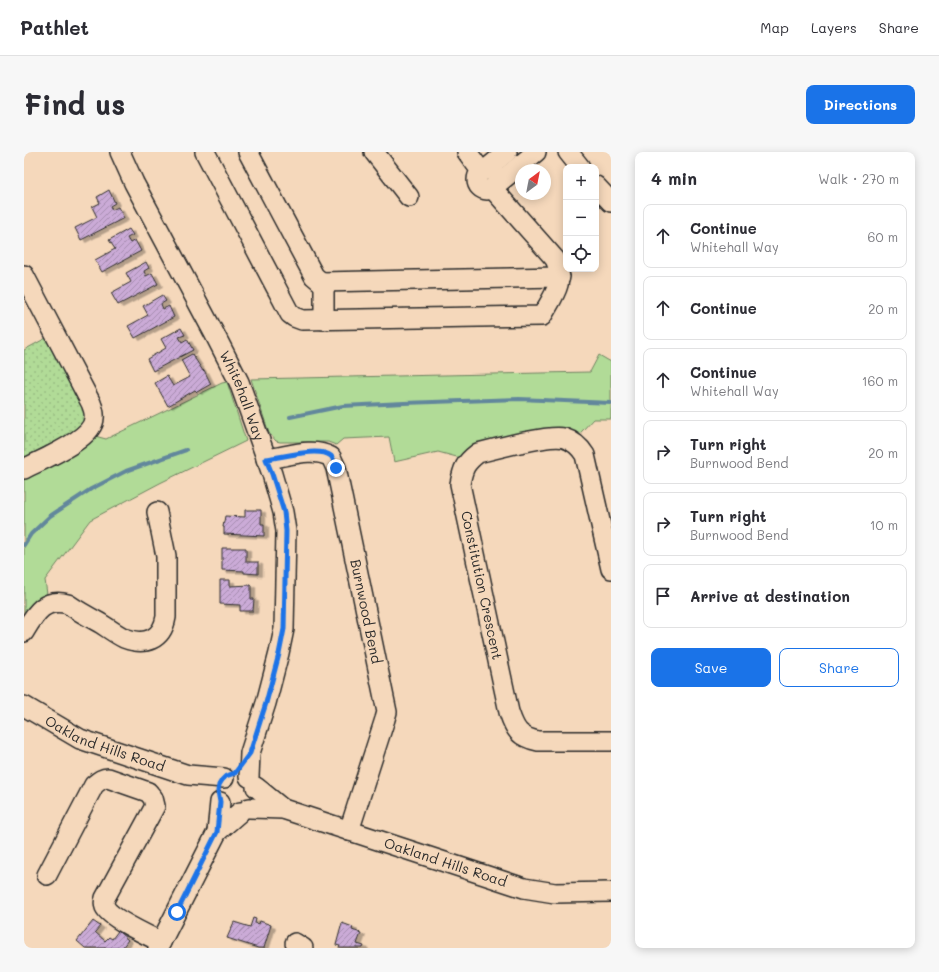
<!DOCTYPE html>
<meta charset="utf-8">
<style>
body{margin:0;font-family:Mali,sans-serif;background:#f7f7f7;color:#2b2b33}
.controls{position:absolute;right:12px;top:12px;display:grid;overflow:hidden;border-radius:8px;box-shadow:0 2px 10px #0003}
.controls button{width:36px;height:36px;display:grid;place-items:center;padding:0;border:0;border-bottom:1px solid #e1e1e2;background:#fff;color:#2b2b33;font:20px sans-serif}
.compass{position:absolute;left:491px;top:12px;width:36px;height:36px;border-radius:50%;background:#fff;box-shadow:0 2px 10px #0003;rotate:32deg}
.stop{position:absolute;width:12px;height:12px;margin:-9px;border:3px solid #1a73e8;border-radius:50%;background:#fff}
.stop.end{background:#1a73e8;border-color:#fff;box-shadow:0 1px 4px #0008}
.list{margin:0;padding:0;list-style:none}
h2{display:flex;justify-content:space-between;align-items:center;height:52px;margin:0;padding:0 16px;font-size:17px}
h2 small{font-size:13px;font-weight:400;color:#7c7c81}
.list li{display:grid;grid-template-columns:26px 1fr auto;gap:12px;align-items:center;box-sizing:border-box;height:64px;margin:0 8px 8px;padding:0 8px;border:1px solid #e1e1e2;border-radius:8px}
.list b{display:block;font-size:15px;white-space:nowrap}
.list p{margin:0;font-size:13px;white-space:nowrap;color:#7c7c81}
.list em{font-size:13px;font-style:normal;color:#7c7c81}
.actions{display:flex;gap:8px;padding:12px 16px}
.actions a{flex:1;padding:9px 0;border:1px solid #1a73e8;border-radius:8px;text-align:center;font-size:14px;color:#1a73e8}
.actions .main{background:#1a73e8;color:#fff}
.icon{flex:none;width:22px;height:22px;fill:none;stroke:currentColor;stroke-width:2;stroke-linecap:round;stroke-linejoin:round}
.map{position:relative;flex:none;width:587px;height:796px;overflow:hidden;border-radius:8px}
header{display:flex;align-items:center;gap:24px;box-sizing:border-box;height:56px;padding:0 20px;background:#fff;border-bottom:1px solid #e1e1e2}
header strong{font-size:19px}
nav{display:flex;gap:22px;margin-inline-start:auto;font-size:14px}
.intro{display:flex;align-items:center;justify-content:space-between;box-sizing:border-box;height:96px;padding:0 24px}
h1{margin:0;font-size:28px}
.button{padding:10px 18px;border-radius:8px;background:#1a73e8;color:#fff;font-size:14px;font-weight:700}
main{display:flex;gap:24px;padding:0 24px}
aside{flex:1;background:#fff;border-radius:8px;box-shadow:0 2px 10px #0003}
.map>svg:first-child{display:block}
.green{fill:#b1db97;stroke:#6e8361}
.park{fill:url(#park-dots);stroke:#6e8361}
.lines{fill:none;stroke-linecap:round;stroke-linejoin:round}
.stream{stroke:#62879c;stroke-width:4}
.building{fill:url(#building-hatch);stroke:#2b2b2b;filter:url(#shadow)}
.minor-casing{stroke:#2b2b2b;stroke-width:22}
.minor{stroke:#f5d8bb;stroke-width:19}
.route{stroke:#1a73e8;stroke-width:5}
.labels{text-anchor:middle;stroke-width:3.5;stroke-linejoin:round;paint-order:stroke}
.street-label{font-size:14px;fill:#2b2b2b;stroke:#f5d8bb}
</style>
<header>
<strong>Pathlet</strong>
<nav><a>Map</a><a>Layers</a><a>Share</a></nav>
</header>
<div class="intro"><h1>Find us</h1><a class="button">Directions</a></div>
<main>
<div class="map">
<svg width="587" height="796" viewBox="0 0 587 796">
<defs>
<pattern id="park-dots" width="8" height="8" patternUnits="userSpaceOnUse"><rect width="8" height="8" fill="#b1db97"/><path d="M2 2h.1M6 6h.1" fill="none" stroke="#98bc82" stroke-width="1.8" stroke-linecap="round"/></pattern>
<pattern id="building-hatch" width="6" height="6" patternUnits="userSpaceOnUse"><rect width="6" height="6" fill="#cbabd7"/><path d="M-1 1l2-2M0 6l6-6M5 7l2-2" fill="none" stroke="#a58baf"/></pattern>
<filter id="shadow"><feDropShadow dx="4.5" dy="2.5" stdDeviation="0" flood-color="#0004"/></filter>
</defs>
<rect width="100%" height="100%" fill="#f5d8bb"/>
<filter id="ink" filterUnits="userSpaceOnUse"><feTurbulence type="fractalNoise" baseFrequency=".025" numOctaves="2"/><feDisplacementMap in="SourceGraphic" scale="8" xChannelSelector="R" yChannelSelector="G"/><feConvolveMatrix kernelMatrix="1 2 1 2 8 2 1 2 1" color-interpolation-filters="sRGB"/></filter>
<g filter="url(#ink)">
<g class="green">
<path d="M575,203L587,210V267H569L549,289L444,308L414,300L370,310L365,285L319,287L312,293L304,290H256L252,289L245,281L227,227L566,220Z"/>
<path d="M203,230L222,289L136,331L66,368L21,428L23,442C12,446 6,452 0,462V323L71,284L82,287L198,231Z"/>
</g>
<path class="park" d="M22,186L61,260V270L45,283L0,305V198Z"/>
<g class="lines">
<g class="stream">
<path d="M266,265L319,254L380,251L495,247L587,251"/>
<path d="M0,393L7,382L26,364L67,337L102,319L162,298"/>
</g>
</g>
<g class="building">
<path d="M85,38L91,51L86,54L88,58L94,55L100,66L57,88L51,76L73,65L68,55L76,51L73,45Z"/>
<path d="M105,77L109,83L103,86L106,91L111,88L117,99L78,120L71,108L91,97L85,88Z"/>
<path d="M122,110L125,116L120,119L122,124L128,121L134,132L94,153L87,141L107,130L102,121Z"/>
<path d="M138,143L142,149L137,152L139,157L145,154L150,165L111,186L104,174L124,163L119,154Z"/>
<path d="M157,176L161,183L155,185L158,190L163,187L169,198L129,219L123,207L142,196L137,187Z"/>
<path d="M168,202L179,219L180,218L187,232L173,240L171,238L144,254L131,231L143,224L149,234L166,225L157,208Z"/>
<path d="M221,358H237V372H240V384L200,382V375H199L201,364L221,365Z"/>
<path d="M198,396H222V410H234V422L220,421V419L198,418Z"/>
<path d="M196,428H206V434L227,433V447H230L229,459H216V453L196,452Z"/>
<path d="M229,766L232,767L231,771L235,772L236,769L247,773L240,796H234L203,786L210,770L226,775Z"/>
<path d="M69,769L76,774L71,780L81,789L85,785L88,787L94,779L104,788L98,796H61L53,789Z"/>
<path d="M318,771L329,775L328,778L337,781L333,792L340,794L339,796H315L316,794L312,793Z"/>
</g>
<g class="lines">
<g class="minor-casing">
<g id="minor">
<path id="s1" d="M96,0L110,31L190,181L215,230L248,322L259,360L262,379L260,477L255,501L242,551L226,601L225,625"/>
<path d="M181,0L266,162L270,165L278,168L518,164C529,144 542,130 531,107L468,36"/>
<path d="M224,0L290,124L297,130L536,125"/>
<path d="M350,0L385,45"/>
<path d="M443,0L457,19"/>
<path d="M544,0L556,15"/>
<circle cx="463" cy="28" r="10"/>
<path d="M461,18L483,0"/>
<path d="M472,33L512,0"/>
<path d="M572,34L587,50"/>
<path d="M0,123L67,251C69,256 71,261 70,266C70,287 17,308 0,317"/>
<path d="M300,168V130"/>
<path id="s2" d="M242,307C263,305 287,294 307,305L312,316L363,560L361,567L325,679"/>
<path id="s3" d="M587,417L561,303C556,295 550,289 540,286C526,282 470,297 454,301C441,311 439,316 436,332L485,560C491,578 495,585 514,589H587"/>
<path d="M0,480C11,462 20,445 44,452C54,459 65,465 76,471C84,476 92,482 100,486C121,494 138,488 142,465V404L133,360"/>
<path id="s4" d="M0,554L56,587L164,623L200,626"/>
<path d="M232,635L259,657"/>
<path id="s5" d="M225,656L259,657L500,736L531,741L587,740"/>
<path d="M193,680L216,660"/>
<path d="M23,723L70,633C75,629 78,626 84,626L124,640L129,646L131,654L81,746C80,749 80,752 81,755C86,766 125,784 137,790"/>
<path d="M271,791L279,796"/>
<path d="M134,796L193,680L196,650"/>
</g>
</g>
<use href="#minor" class="minor"/>
</g>
</g>
<g class="lines" filter="url(#ink)">
<path class="route" d="M153,760L193,680L196,650L194,639L195,633L198,628L202,624L211,621L226,601L242,551L255,502L260,477L262,379L260,360L248,322L242,307C257,306 294,294 307,304C310,307 311,312 312,316"/>
</g>
<g class="labels">
<g class="street-label">
<text dy="5" stroke="none"><textPath href="#s1" startOffset="273">Whitehall Way</textPath></text>
<text dy="5" stroke="none"><textPath href="#s3" startOffset="373">Constitution Crescent</textPath></text>
<text dy="5" stroke="none"><textPath href="#s2" startOffset="225">Burnwood Bend</textPath></text>
<text dy="5" stroke="none"><textPath href="#s4" startOffset="90">Oakland Hills Road</textPath></text>
<text dy="5" stroke="none"><textPath href="#s5" startOffset="205">Oakland Hills Road</textPath></text>
</g>
</g>
</svg>
<div class="controls">
<button>+</button>
<button>−</button>
<button><svg class="icon" aria-label="locate" viewBox="0 0 24 24"><circle cx="12" cy="12" r="6"/><path d="M12 2v4M12 18v4M2 12h4M18 12h4"/></svg></button>
</div>
<svg class="compass" viewBox="-18 -18 36 36"><path d="M0-13l5 13h-10z" fill="#e53935"/><path d="M0 13l5-13h-10z" fill="#7c7c81"/></svg>
<div class="stop" style="left:153px;top:760px"></div>
<div class="stop end" style="left:312px;top:316px"></div>
</div>
<aside>
<h2>4 min<small>Walk · 270 m</small></h2>
<ul class="list">
<li><svg class="icon" aria-label="ahead" viewBox="0 0 24 24"><path d="M12 20V5M6 11l6-6 6 6"/></svg><div><b>Continue</b><p>Whitehall Way</p></div><em>60 m</em></li>
<li><svg class="icon" aria-label="ahead" viewBox="0 0 24 24"><path d="M12 20V5M6 11l6-6 6 6"/></svg><div><b>Continue</b></div><em>20 m</em></li>
<li><svg class="icon" aria-label="ahead" viewBox="0 0 24 24"><path d="M12 20V5M6 11l6-6 6 6"/></svg><div><b>Continue</b><p>Whitehall Way</p></div><em>160 m</em></li>
<li><svg class="icon" aria-label="right" viewBox="0 0 24 24"><path d="M7 20v-9h11M14 6l5 5-5 5"/></svg><div><b>Turn right</b><p>Burnwood Bend</p></div><em>20 m</em></li>
<li><svg class="icon" aria-label="right" viewBox="0 0 24 24"><path d="M7 20v-9h11M14 6l5 5-5 5"/></svg><div><b>Turn right</b><p>Burnwood Bend</p></div><em>10 m</em></li>
<li><svg class="icon" aria-label="arrive" viewBox="0 0 24 24"><path d="M6 21V4h12l-3 4 3 4H6"/></svg><div><b>Arrive at destination</b></div></li>
</ul>
<div class="actions"><a class="main">Save</a><a>Share</a></div>
</aside>
</main>
